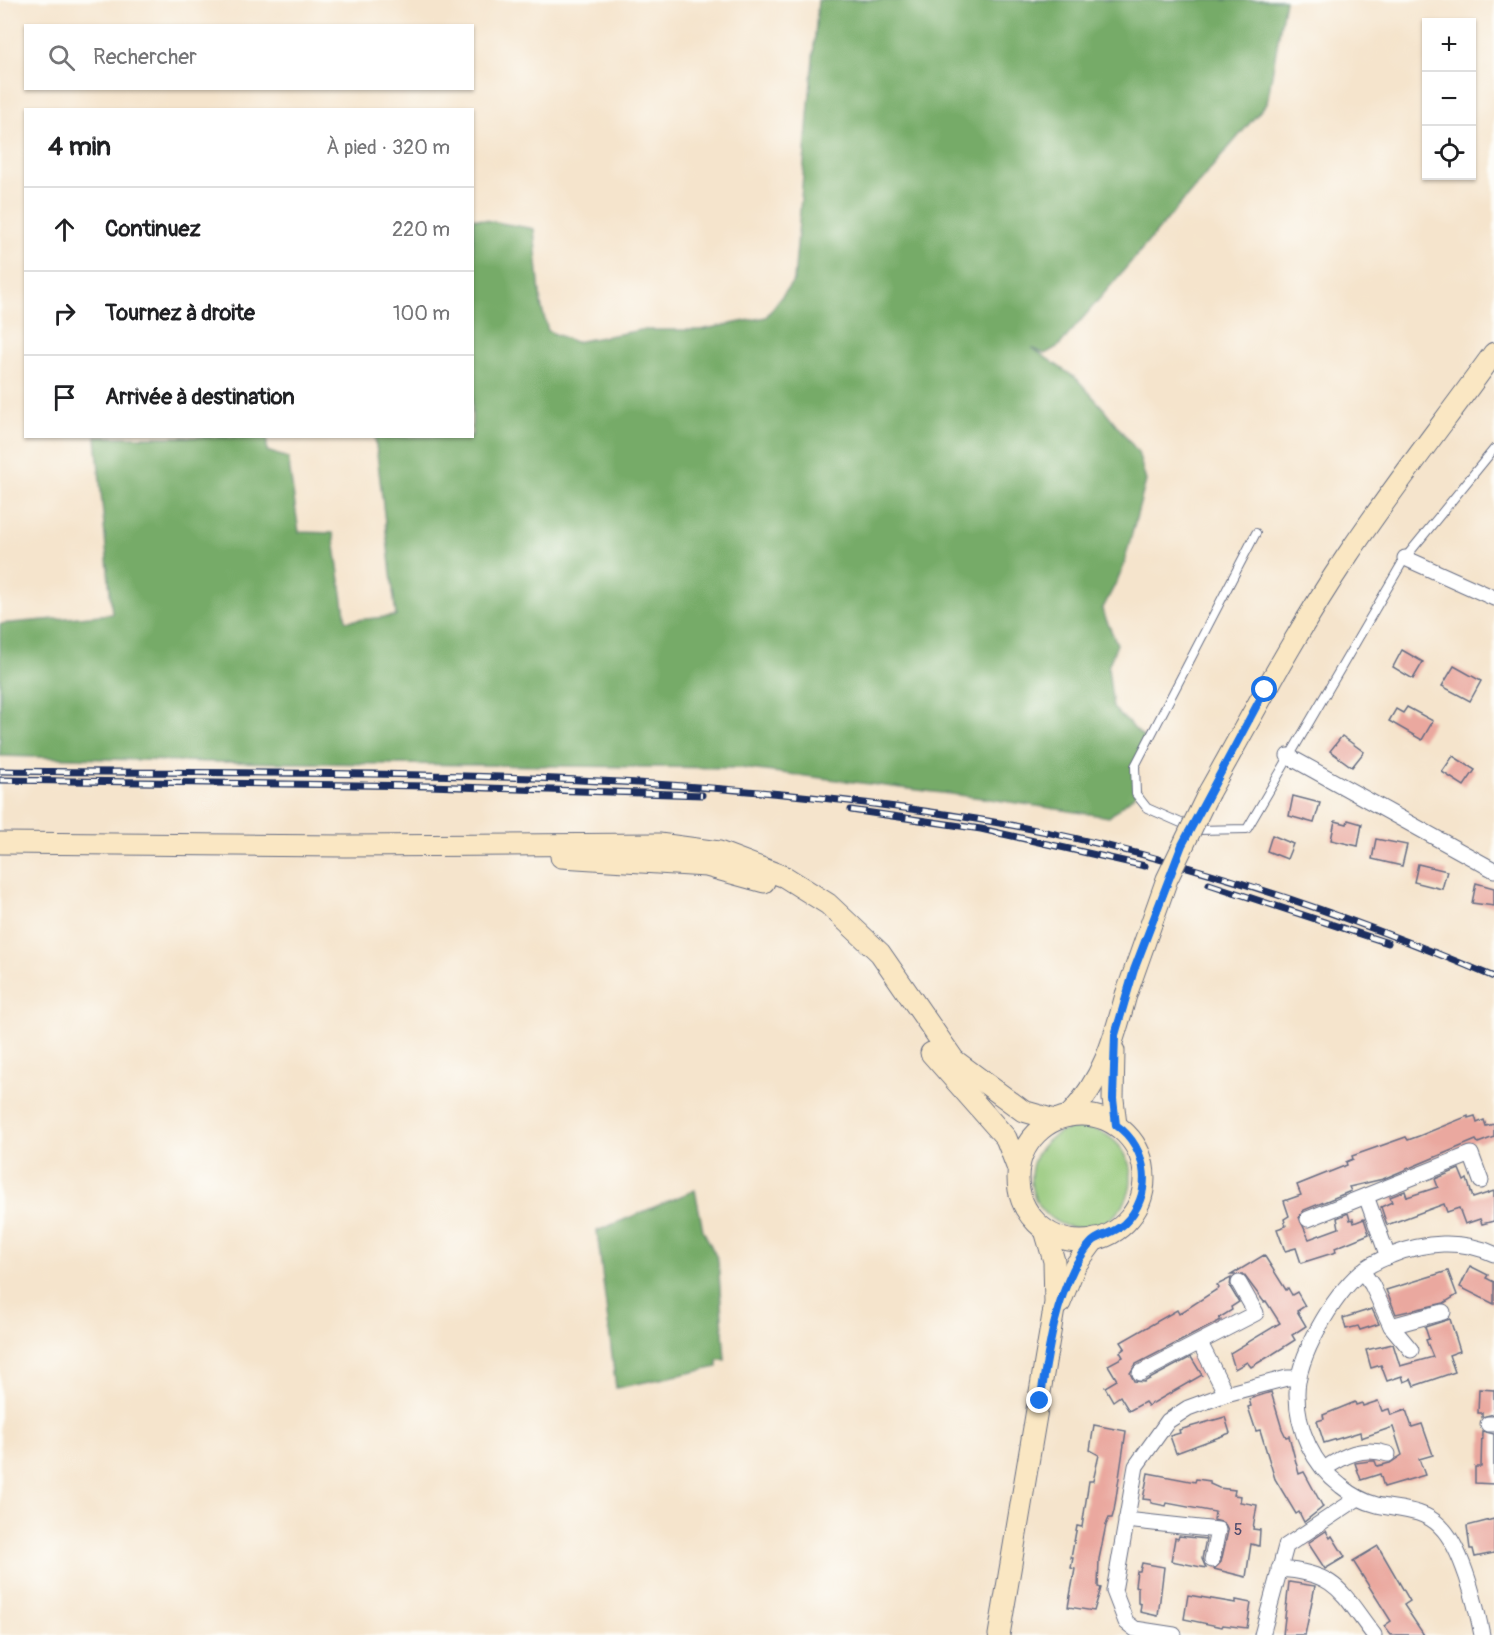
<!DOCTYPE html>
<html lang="fr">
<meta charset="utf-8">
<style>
body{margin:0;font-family:Pangolin,sans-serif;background:#f2f2f2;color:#202124}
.controls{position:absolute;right:18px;top:18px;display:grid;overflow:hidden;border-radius:0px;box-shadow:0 2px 4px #0004}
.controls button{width:54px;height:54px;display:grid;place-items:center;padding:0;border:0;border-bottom:2px solid #e0e0e0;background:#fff;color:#202124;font:30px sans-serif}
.stop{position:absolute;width:18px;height:18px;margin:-14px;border:4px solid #1a73e8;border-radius:50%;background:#fff}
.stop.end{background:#1a73e8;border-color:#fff;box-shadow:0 2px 6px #0008}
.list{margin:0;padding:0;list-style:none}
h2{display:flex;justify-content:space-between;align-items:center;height:78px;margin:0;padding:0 24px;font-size:26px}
h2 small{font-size:20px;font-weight:400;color:#757577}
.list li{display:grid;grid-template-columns:39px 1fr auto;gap:18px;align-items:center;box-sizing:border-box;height:84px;padding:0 24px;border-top:2px solid #e0e0e0}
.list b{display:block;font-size:22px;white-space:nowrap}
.list em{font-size:20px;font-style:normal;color:#757577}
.icon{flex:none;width:33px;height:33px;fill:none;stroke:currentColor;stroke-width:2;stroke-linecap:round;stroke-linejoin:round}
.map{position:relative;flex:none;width:1494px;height:1635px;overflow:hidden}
.search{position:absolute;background:#fff;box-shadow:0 2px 4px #0004;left:24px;top:24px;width:450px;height:66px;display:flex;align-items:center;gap:15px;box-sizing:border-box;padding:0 21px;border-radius:0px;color:#757577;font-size:22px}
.panel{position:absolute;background:#fff;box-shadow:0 2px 4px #0004;left:24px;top:108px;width:450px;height:330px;border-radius:0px}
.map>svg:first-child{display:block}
.green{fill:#93c677;stroke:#577a6a;stroke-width:1.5}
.forest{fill:#76ab68;stroke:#486d63;stroke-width:1.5}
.building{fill:#eaa89f}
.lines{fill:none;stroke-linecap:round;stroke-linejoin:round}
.lane-casing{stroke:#676e84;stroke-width:10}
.street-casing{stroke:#676e84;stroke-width:17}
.secondary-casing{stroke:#676e84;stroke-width:23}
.lane{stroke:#fff;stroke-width:8}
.street{stroke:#fff;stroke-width:15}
.secondary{stroke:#fae7c3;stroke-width:21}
.rail-casing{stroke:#1b2f5e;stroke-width:7}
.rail{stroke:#fdfcf7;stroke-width:4.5;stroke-dasharray:14;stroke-linecap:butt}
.secondary-bridge-casing{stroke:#676e84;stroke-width:23;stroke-linecap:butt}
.secondary-bridge{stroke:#fae7c3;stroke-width:21}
.route{stroke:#1a73e8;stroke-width:8}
.labels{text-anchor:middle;stroke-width:4.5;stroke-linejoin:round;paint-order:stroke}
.number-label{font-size:16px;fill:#4f4d6e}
</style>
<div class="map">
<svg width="1494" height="1635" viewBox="0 0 1494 1635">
<rect width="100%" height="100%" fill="#fdfcf7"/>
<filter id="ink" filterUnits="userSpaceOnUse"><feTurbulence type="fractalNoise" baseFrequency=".0167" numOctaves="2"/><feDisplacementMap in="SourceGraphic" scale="12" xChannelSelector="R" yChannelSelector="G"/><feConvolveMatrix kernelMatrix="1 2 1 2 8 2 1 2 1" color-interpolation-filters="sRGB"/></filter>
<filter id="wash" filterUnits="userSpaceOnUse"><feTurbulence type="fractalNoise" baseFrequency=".008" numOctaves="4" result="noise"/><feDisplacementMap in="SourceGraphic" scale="24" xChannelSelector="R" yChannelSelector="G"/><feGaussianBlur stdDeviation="1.35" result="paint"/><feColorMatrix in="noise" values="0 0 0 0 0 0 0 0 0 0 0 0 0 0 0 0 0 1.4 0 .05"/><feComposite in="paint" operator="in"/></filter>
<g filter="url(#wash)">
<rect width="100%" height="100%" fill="#f5e4cc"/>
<circle class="green" cx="1081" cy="1178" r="50"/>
<g class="forest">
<path d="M818,0H1285L1267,103L1059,346L1045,354L1032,348L1077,379L1103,408L1138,452L1146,481L1122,571L1102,610L1117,644L1108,667L1113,708L1146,740L1135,766L1136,794L1109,817L990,799L741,768L212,762L0,756V624L112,614L96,437H267V451L288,458L299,532L333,533L346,621L396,616L375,437L472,436L473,218L534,229L541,305L548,331L575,342L641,330H700L766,317L794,280Z"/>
<path d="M695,1190L703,1230L718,1260L725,1360H718V1367L616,1388L597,1231Z"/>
</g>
<g id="blocks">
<g class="building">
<path d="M1402,650L1423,662L1413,679L1393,667Z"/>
<path d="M1454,666L1481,681L1470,701L1442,686Z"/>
<path d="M1407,707L1433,721L1422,740L1389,721L1396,709L1403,713Z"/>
<path d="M1342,736L1364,752L1352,767L1330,751Z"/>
<path d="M1453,756L1475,770L1464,786L1442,772Z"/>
<path d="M1293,796L1320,803L1314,823L1289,816Z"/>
<path d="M1348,820L1362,824L1358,846L1331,840L1335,821L1347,824Z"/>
<path d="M1272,835L1293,844L1287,859L1267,851Z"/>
<path d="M1376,839L1407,845L1402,866L1372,859Z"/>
<path d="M1418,864L1447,871L1442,889L1414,882Z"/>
<path d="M1476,883L1494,888V906L1472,903Z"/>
<path d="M1468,1116V1118L1475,1116L1477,1123L1484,1120L1486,1126L1494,1124V1137L1478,1143L1476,1140L1383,1179L1349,1187L1351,1191L1304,1210L1299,1217L1309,1239L1339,1228L1337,1218L1348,1213L1350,1220L1353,1219L1354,1223L1364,1219L1369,1234L1335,1248L1336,1252L1301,1263L1296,1248L1285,1251L1277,1229L1286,1226L1284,1219L1289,1216L1284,1201L1301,1195L1297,1185L1347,1165L1346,1162L1353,1159L1352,1156L1406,1137L1408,1140L1419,1136Z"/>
<path d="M1459,1169L1464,1181L1467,1179L1473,1198L1494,1191V1221L1482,1224L1480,1219L1465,1224L1459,1208L1447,1212L1444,1204L1387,1225L1381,1207L1392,1202L1390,1197L1405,1191L1407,1197L1438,1187L1435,1179Z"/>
<path d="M1264,1255L1286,1290L1288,1288L1292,1295L1297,1292L1305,1306L1297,1311L1306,1326L1292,1335L1295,1340L1268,1357L1251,1367L1247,1362L1235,1369L1230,1353L1280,1323L1266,1301L1264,1302L1244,1275H1231Z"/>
<path d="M1470,1266L1488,1275L1486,1278L1494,1282V1304L1460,1287Z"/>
<path d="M1448,1271L1457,1295L1444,1303L1396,1314L1386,1290Z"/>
<path d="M1231,1278L1230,1287L1239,1302L1231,1307L1232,1310L1219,1318L1221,1320L1136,1364L1130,1373L1134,1381L1144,1382L1191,1357L1202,1375L1148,1406L1145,1402L1129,1411L1120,1396L1113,1401L1105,1387L1117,1380L1108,1365L1123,1357L1120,1352L1125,1348L1121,1342L1177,1310L1179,1314L1219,1288L1217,1285Z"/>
<path d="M1372,1309L1379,1324L1360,1330L1358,1326L1346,1329L1343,1318Z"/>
<path d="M1450,1319L1460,1351L1449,1355L1455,1372L1414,1386L1411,1379L1404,1382L1402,1376L1387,1381L1381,1365L1371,1368L1366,1350L1393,1344L1400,1366L1433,1357L1426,1340L1429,1339L1425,1327Z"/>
<path d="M1479,1389L1494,1390V1414L1482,1417V1413H1478Z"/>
<path d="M1271,1392L1282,1429L1286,1437L1289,1436L1299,1474L1304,1472L1323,1507L1304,1522L1299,1512L1296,1514L1275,1479L1260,1430L1256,1431L1248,1407L1251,1406L1249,1399Z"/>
<path d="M1378,1401L1382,1411L1389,1409L1391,1415L1406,1410L1412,1427L1422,1424L1433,1455L1419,1459L1425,1475L1384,1487L1380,1474L1361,1480L1355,1463L1370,1461H1375L1377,1466L1390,1463L1402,1455L1393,1427L1361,1438L1360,1432L1324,1443L1317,1421L1324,1419L1323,1415L1355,1402L1356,1405L1362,1403L1363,1406Z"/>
<path d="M1225,1417L1230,1433L1176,1453L1170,1436L1180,1433L1179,1430Z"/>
<path d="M1094,1425L1126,1431L1114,1511L1112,1518H1109L1106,1525L1099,1559L1098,1587L1101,1588L1094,1611L1068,1607L1075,1569L1071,1568L1073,1558H1071L1077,1526L1082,1527L1089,1481H1093L1099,1455L1090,1450Z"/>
<path d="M1482,1431L1494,1434V1484L1475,1483V1467H1481Z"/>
<path d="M1148,1473L1195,1482L1196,1479L1210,1481V1484L1219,1488L1235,1490L1234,1495L1241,1496L1240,1502L1257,1505L1253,1529L1260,1530L1259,1546L1251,1544L1246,1577L1214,1569L1221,1562L1228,1531L1224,1523L1214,1520L1215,1512L1167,1503L1166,1506L1151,1503V1500L1143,1499Z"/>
<path d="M1494,1519V1553L1475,1557L1473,1549H1470L1467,1526Z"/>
<path d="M1326,1531L1330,1538L1332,1536L1345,1557L1325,1569L1308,1543Z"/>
<path d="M1179,1536L1206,1539L1202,1559L1206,1568L1171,1561L1175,1538L1178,1539Z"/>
<path d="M1378,1546L1410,1601L1404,1605L1424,1635H1391L1384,1626L1391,1621L1353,1561Z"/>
<path d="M1142,1563L1164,1567L1158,1616L1140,1612L1141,1604L1138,1603V1587L1135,1586L1137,1571H1140Z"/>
<path d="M1289,1582L1315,1586L1305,1635H1283Z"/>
<path d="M1188,1595L1236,1603V1600L1251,1603L1247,1628L1223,1625L1222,1627L1184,1619Z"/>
</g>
</g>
</g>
<g filter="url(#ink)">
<use href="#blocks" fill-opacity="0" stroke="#676e84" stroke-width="1.5"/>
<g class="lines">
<g class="lane-casing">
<path id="lane" d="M1256,533L1135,766L1136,794L1147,808L1197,830L1247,829L1405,558L1494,449"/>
</g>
<g class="street-casing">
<g id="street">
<path d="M1405,558L1494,598"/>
<path d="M1288,756L1494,870"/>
<path d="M1366,1196L1388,1257"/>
<path d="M1308,1219L1471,1154L1481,1181"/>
<path d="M1362,1271L1372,1285L1391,1326L1411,1350"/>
<path d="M1391,1326L1443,1312"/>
<path d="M1200,1343L1226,1394"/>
<path d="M1140,1373L1256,1313L1239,1283"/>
<path d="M1488,1424H1494"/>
<path d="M1324,1469C1345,1455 1362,1446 1388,1454"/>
<path d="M1126,1520L1218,1530L1212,1560"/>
<path d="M1279,1569C1338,1573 1341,1592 1374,1635"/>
<path d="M1174,1635L1135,1629L1126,1622L1114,1591L1136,1466L1168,1421L1188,1408L1226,1394L1287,1378H1299"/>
<path d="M1262,1635L1286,1546L1358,1498"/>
<path d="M1482,1635C1476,1605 1462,1547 1440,1526C1423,1509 1399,1510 1377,1505C1364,1502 1351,1494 1341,1486C1313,1465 1297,1429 1297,1395C1296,1358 1333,1296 1361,1272C1369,1264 1382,1259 1392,1255C1424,1242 1462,1239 1494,1254"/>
</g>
</g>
<g class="secondary-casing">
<g id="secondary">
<path d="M1209,792C1254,712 1296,632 1347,556C1393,487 1445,421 1494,353"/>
<path d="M0,843L345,846L659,844L719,852L785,877L828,904L880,953L954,1060L1023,1111L1055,1120"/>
<path d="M561,857L706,866L764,882"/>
<path d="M1114,1051L1113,1099L1116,1125"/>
<path d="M931,1053L1006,1138L1018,1169"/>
<circle cx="1081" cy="1178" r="63"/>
<path d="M1069,1116C1103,1079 1113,1043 1126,995"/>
<path d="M1060,1303L1075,1266L1095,1239"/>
<path d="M999,1635L1055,1303L1054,1261L1045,1230"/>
</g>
</g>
<use href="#lane" class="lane"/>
<use href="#street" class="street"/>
<use href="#secondary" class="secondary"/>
<g class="rail-casing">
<g id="rail">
<path d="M0,771C325,775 655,766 976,819C1154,848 1329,907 1494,977"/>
<path d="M0,780L429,786L702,795"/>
<path d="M851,810L981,829L1145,866"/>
<path d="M1209,884L1388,943"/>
</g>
</g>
<use href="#rail" class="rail"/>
<g class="secondary-bridge-casing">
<path id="secondary-bridge" d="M1126,995L1167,879L1209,792"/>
</g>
<use href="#secondary-bridge" class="secondary-bridge"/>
</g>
</g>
<g class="lines" filter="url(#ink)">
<path class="route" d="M1040,1401C1048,1355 1053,1310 1074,1268C1079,1260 1087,1244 1096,1239C1105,1234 1115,1232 1124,1224C1154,1196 1149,1148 1116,1125L1113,1099L1115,1035L1134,970L1182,845L1265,690"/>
</g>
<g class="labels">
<g class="number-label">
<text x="1238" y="1535">5</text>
</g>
</g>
</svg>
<div class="controls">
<button>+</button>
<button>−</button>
<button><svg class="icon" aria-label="locate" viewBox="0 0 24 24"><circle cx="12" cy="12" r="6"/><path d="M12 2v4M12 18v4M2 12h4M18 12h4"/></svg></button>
</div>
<div class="stop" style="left:1265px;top:690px"></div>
<div class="stop end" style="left:1040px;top:1401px"></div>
<div class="search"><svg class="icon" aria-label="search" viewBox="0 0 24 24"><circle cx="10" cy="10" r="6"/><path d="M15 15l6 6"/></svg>Rechercher</div>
<section class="panel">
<h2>4 min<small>À pied · 320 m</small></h2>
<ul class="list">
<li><svg class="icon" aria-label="ahead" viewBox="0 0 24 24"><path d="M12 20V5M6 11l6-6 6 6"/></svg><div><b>Continuez</b></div><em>220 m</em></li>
<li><svg class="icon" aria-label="right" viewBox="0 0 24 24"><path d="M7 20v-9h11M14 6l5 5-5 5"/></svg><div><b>Tournez à droite</b></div><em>100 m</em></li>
<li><svg class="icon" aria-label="arrive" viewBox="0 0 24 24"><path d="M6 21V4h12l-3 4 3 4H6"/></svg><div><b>Arrivée à destination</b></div></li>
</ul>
</section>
</div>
